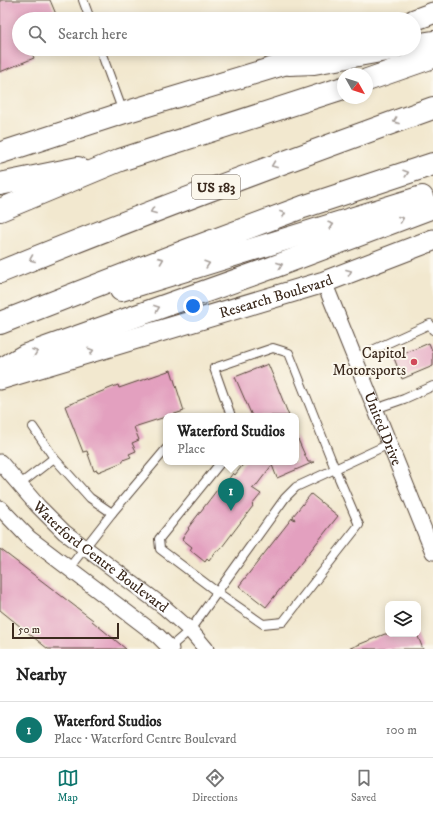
<!DOCTYPE html>
<meta charset="utf-8">
<style>
body{margin:0;font-family:"IM FELL DW Pica",serif;background:#f2f2f2;color:#222}
.controls{position:absolute;right:12px;bottom:12px;display:grid;overflow:hidden;border-radius:8px;box-shadow:0 2px 10px #0003}
.controls button{width:36px;height:36px;display:grid;place-items:center;padding:0;border:0;border-bottom:1px solid #e0e0e0;background:#fff;color:#222;font:20px sans-serif}
.compass{position:absolute;left:337px;top:68px;width:36px;height:36px;border-radius:50%;background:#fff;box-shadow:0 2px 10px #0003;rotate:129deg}
.scale{position:absolute;left:12px;bottom:10px;width:107px;box-sizing:border-box;padding-left:4px;border:2px solid #3b2a1e;border-top:0;font-size:11px;line-height:14px;white-space:nowrap;color:#3b2a1e;-webkit-text-stroke:3px #fbf7ec;paint-order:stroke}
.you{position:absolute;left:193px;top:306px;width:14px;height:14px;margin:-10px;border:3px solid #fff;border-radius:50%;background:#1a73e8;box-shadow:0 0 0 6px #1a73e833}
.badge{display:grid;place-items:center;width:26px;height:26px;border-radius:50%;background:#0f766e;color:#fff;font-size:13px;font-weight:700}
.pin{position:absolute;translate:-50% -33px;filter:drop-shadow(0 1px 2px #0008)}
.pin::after{content:'';position:absolute;top:21px;width:14px;height:12px;background:inherit;clip-path:polygon(0 0,100% 0,50% 100%)}
.popup{position:absolute;left:163px;top:413px;width:136px;height:52px;box-sizing:border-box;display:grid;place-content:center;border-radius:8px;background:#fff;filter:drop-shadow(0 1px 3px #0005);font-size:13px;white-space:nowrap;color:#767676}
.popup b{font-size:15px;color:#222}
.popup::after{content:'';position:absolute;left:50%;top:100%;margin-left:-8px;border:8px solid transparent;border-top-color:#fff}
.list{margin:0;padding:0;list-style:none}
h2{display:flex;justify-content:space-between;align-items:center;height:52px;margin:0;padding:0 16px;font-size:17px}
h2 small{font-size:13px;font-weight:400;color:#767676}
.list li{display:grid;grid-template-columns:26px 1fr auto;gap:12px;align-items:center;box-sizing:border-box;height:56px;padding:0 16px;border-top:1px solid #e0e0e0}
.list b{display:block;font-size:15px;white-space:nowrap}
.list p{margin:0;font-size:13px;white-space:nowrap;color:#767676}
.list em{font-size:13px;font-style:normal;color:#767676}
.icon{flex:none;width:22px;height:22px;fill:none;stroke:currentColor;stroke-width:2;stroke-linecap:round;stroke-linejoin:round}
.map{position:relative;flex:none;width:433px;height:649px;overflow:hidden}
.search{position:absolute;background:#fff;box-shadow:0 2px 10px #0003;left:12px;right:12px;top:12px;height:44px;display:flex;align-items:center;gap:10px;box-sizing:border-box;padding:0 14px;border-radius:22px;color:#767676;font-size:15px}
.sheet{height:108px;background:#fff}
nav{display:flex;justify-content:space-around;align-items:center;box-sizing:border-box;height:56px;border-top:1px solid #e0e0e0;background:#fff;font-size:11px;color:#767676}
nav a{display:grid;justify-items:center;gap:2px}
nav .on{color:#0f766e}
.map>svg:first-child{display:block}
.building{fill:#e3a0bf}
.lines{fill:none;stroke-linecap:round;stroke-linejoin:round}
.lane-casing{stroke:#564639;stroke-width:10}
.street-casing{stroke:#564639;stroke-width:17}
.secondary-casing{stroke:#564639;stroke-width:23}
.highway-casing{stroke:#564639;stroke-width:24}
.lane{stroke:#fff;stroke-width:8}
.street{stroke:#fff;stroke-width:15}
.secondary{stroke:#fff;stroke-width:21}
.highway{stroke:#fff;stroke-width:22}
.oneway{stroke:#a79f9a}
.poi-dot{fill:#d1495b;stroke:#fbf7ec;stroke-width:1.5}
.labels{text-anchor:middle;stroke-width:4;stroke-linejoin:round;paint-order:stroke}
.shield{fill:#fbf7ec;stroke:#75685c;stroke-width:1}
.shield-label{font-size:14px;font-weight:bold;fill:#3b2a1e}
.street-label{font-size:15px;fill:#3b2a1e;stroke:#fbf7ec}
.poi-label{font-size:15px;fill:#3b2a1e;stroke:#fbf7ec;text-anchor:end}
</style>
<div class="map">
<svg width="433" height="649" viewBox="0 0 433 649">
<rect width="100%" height="100%" fill="#fbf7ec"/>
<filter id="ink" filterUnits="userSpaceOnUse"><feTurbulence type="fractalNoise" baseFrequency=".025" numOctaves="2"/><feDisplacementMap in="SourceGraphic" scale="8" xChannelSelector="R" yChannelSelector="G"/><feConvolveMatrix kernelMatrix="1 2 1 2 8 2 1 2 1" color-interpolation-filters="sRGB"/></filter>
<filter id="wash" filterUnits="userSpaceOnUse"><feTurbulence type="fractalNoise" baseFrequency=".012" numOctaves="4" result="noise"/><feDisplacementMap in="SourceGraphic" scale="16" xChannelSelector="R" yChannelSelector="G"/><feGaussianBlur stdDeviation="0.9" result="paint"/><feColorMatrix in="noise" values="0 0 0 0 0 0 0 0 0 0 0 0 0 0 0 0 0 1.4 0 .05"/><feComposite in="paint" operator="in"/></filter>
<g filter="url(#wash)">
<rect width="100%" height="100%" fill="#f2e8cf"/>
<g id="blocks">
<g class="building">
<path d="M0,0H50L58,19H19V49H30L34,58L0,72Z"/>
<path d="M429,343L433,353V366L402,379L394,358Z"/>
<path d="M268,364L276,383L289,416H252L235,377Z"/>
<path d="M171,370L184,411L134,427L139,440L132,443L136,451L129,454L131,457L123,460V462L98,472L97,470L94,471L87,451L83,452L65,406L118,385L119,388Z"/>
<path d="M296,435L308,462H314L277,478L272,465L256,486L252,488L261,494L252,505L253,506L219,551L217,550L209,561L207,559L205,562L190,550L192,547L182,539L189,529L188,528L223,482L225,484L233,473L235,475L245,462H296Z"/>
<path d="M311,494L338,516L266,607L239,586L292,518L295,520L293,516Z"/>
<path d="M0,549L93,620L92,621L126,649H48L0,610Z"/>
<path d="M385,634H417L423,649H348Z"/>
</g>
</g>
</g>
<g filter="url(#ink)">
<use href="#blocks" fill-opacity="0" stroke="#564639" stroke-width="1"/>
<g class="lines">
<g class="lane-casing">
<g id="lane">
<path d="M83,0L90,19"/>
<path d="M100,49L123,112"/>
<path d="M355,358L430,324L433,330"/>
<path d="M375,409L404,399L433,386"/>
<path d="M33,427L54,458L90,498L112,513L166,449"/>
<path d="M221,462L159,539L160,549L217,592L263,624L283,622L359,525L335,469L289,353L273,348L214,368L231,416"/>
<path d="M19,485L54,458"/>
<path d="M69,568L112,513"/>
<path d="M168,649L190,630L285,498L296,487L335,469L389,444"/>
</g>
</g>
<g class="street-casing">
<g id="street">
<path id="s1" d="M324,282L433,552"/>
<path id="s2" d="M0,462L38,506L64,532L164,607L190,630L206,649"/>
<path d="M0,508L29,538L158,636L171,649"/>
</g>
</g>
<g class="secondary-casing">
<g id="secondary">
<path d="M414,20L433,13"/>
<path d="M0,153L123,113L305,58"/>
<path id="s3" d="M0,379L324,282L433,240"/>
</g>
</g>
<g class="highway-casing">
<g id="highway">
<path d="M414,45L433,42"/>
<path d="M289,64L314,63L392,49"/>
<path d="M367,80L433,57"/>
<path d="M0,184L78,168"/>
<path d="M0,210L120,160L343,88"/>
<path d="M0,272C143,214 288,160 433,108"/>
<path d="M121,290L422,197"/>
<path d="M0,323L188,250L303,207L433,164"/>
<path d="M0,370L26,355L271,268L433,207"/>
</g>
</g>
<use href="#lane" class="lane"/>
<use href="#street" class="street"/>
<use href="#secondary" class="secondary"/>
<use href="#highway" class="highway"/>
</g>
<defs><path id="oneway-chevron" d="M-2-3.5L2.5 0L-2 3.5" fill="none" stroke-width="1.6" stroke-linecap="round" stroke-linejoin="round"/></defs>
<g class="oneway">
<use href="#oneway-chevron" transform="translate(396 121) rotate(160)"/>
<use href="#oneway-chevron" transform="translate(274 165) rotate(159)"/>
<use href="#oneway-chevron" transform="translate(406 173) rotate(-18)"/>
<use href="#oneway-chevron" transform="translate(153 211) rotate(159)"/>
<use href="#oneway-chevron" transform="translate(283 214) rotate(-20)"/>
<use href="#oneway-chevron" transform="translate(401 219) rotate(-21)"/>
<use href="#oneway-chevron" transform="translate(331 225) rotate(-17)"/>
<use href="#oneway-chevron" transform="translate(32 259) rotate(158)"/>
<use href="#oneway-chevron" transform="translate(161 260) rotate(-21)"/>
<use href="#oneway-chevron" transform="translate(207 264) rotate(-17)"/>
<use href="#oneway-chevron" transform="translate(280 265) rotate(-20)"/>
<use href="#oneway-chevron" transform="translate(349 272) rotate(-21)"/>
<use href="#oneway-chevron" transform="translate(157 308) rotate(-20)"/>
<use href="#oneway-chevron" transform="translate(91 351) rotate(-17)"/>
<use href="#oneway-chevron" transform="translate(35 352) rotate(-20)"/>
</g>
</g>
<circle class="poi-dot" cx="414" cy="362" r="4"/>
<g class="labels">
<rect class="shield" x="192" y="175" width="48" height="24" rx="3"/>
<g class="shield-label">
<text x="216" y="192">US 183</text>
</g>
<g class="street-label">
<text dy="5" stroke="none"><textPath href="#s3" startOffset="288">Research Boulevard</textPath></text>
<text dy="5" stroke="none"><textPath href="#s1" startOffset="158">United Drive</textPath></text>
<text dy="5" stroke="none"><textPath href="#s2" startOffset="139">Waterford Centre Boulevard</textPath></text>
</g>
<g class="poi-label">
<text x="406" y="358">Capitol<tspan x="406" dy="17">Motorsports</tspan></text>
</g>
</g>
</svg>
<div class="controls">
<button><svg class="icon" aria-label="layers" viewBox="0 0 24 24"><path d="M12 4l9 5-9 5-9-5zM3 14l9 5 9-5"/></svg></button>
</div>
<svg class="compass" viewBox="-18 -18 36 36"><path d="M0-13l5 13h-10z" fill="#e53935"/><path d="M0 13l5-13h-10z" fill="#767676"/></svg>
<div class="scale">50 m</div>
<div class="you"></div>
<div class="pin badge" style="left:231px;top:511px">1</div>
<div class="popup"><b>Waterford Studios</b>Place</div>
<div class="search"><svg class="icon" aria-label="search" viewBox="0 0 24 24"><circle cx="10" cy="10" r="6"/><path d="M15 15l6 6"/></svg>Search here</div>
</div>
<section class="sheet">
<h2>Nearby<small></small></h2>
<ul class="list">
<li><span class="badge">1</span><div><b>Waterford Studios</b><p>Place · Waterford Centre Boulevard</p></div><em>100 m</em></li>
</ul>
</section>
<nav>
<a class="on"><svg class="icon" aria-label="map" viewBox="0 0 24 24"><path d="M3 6l6-2 6 2 6-2v14l-6 2-6-2-6 2zM9 4v14M15 6v14"/></svg>Map</a>
<a><svg class="icon" aria-label="directions" viewBox="0 0 24 24"><path d="M12 3l9 9-9 9-9-9zM9 14v-3h6M13 9l2 2-2 2"/></svg>Directions</a>
<a><svg class="icon" aria-label="saved" viewBox="0 0 24 24"><path d="M7 4h10v16l-5-4-5 4z"/></svg>Saved</a>
</nav>
